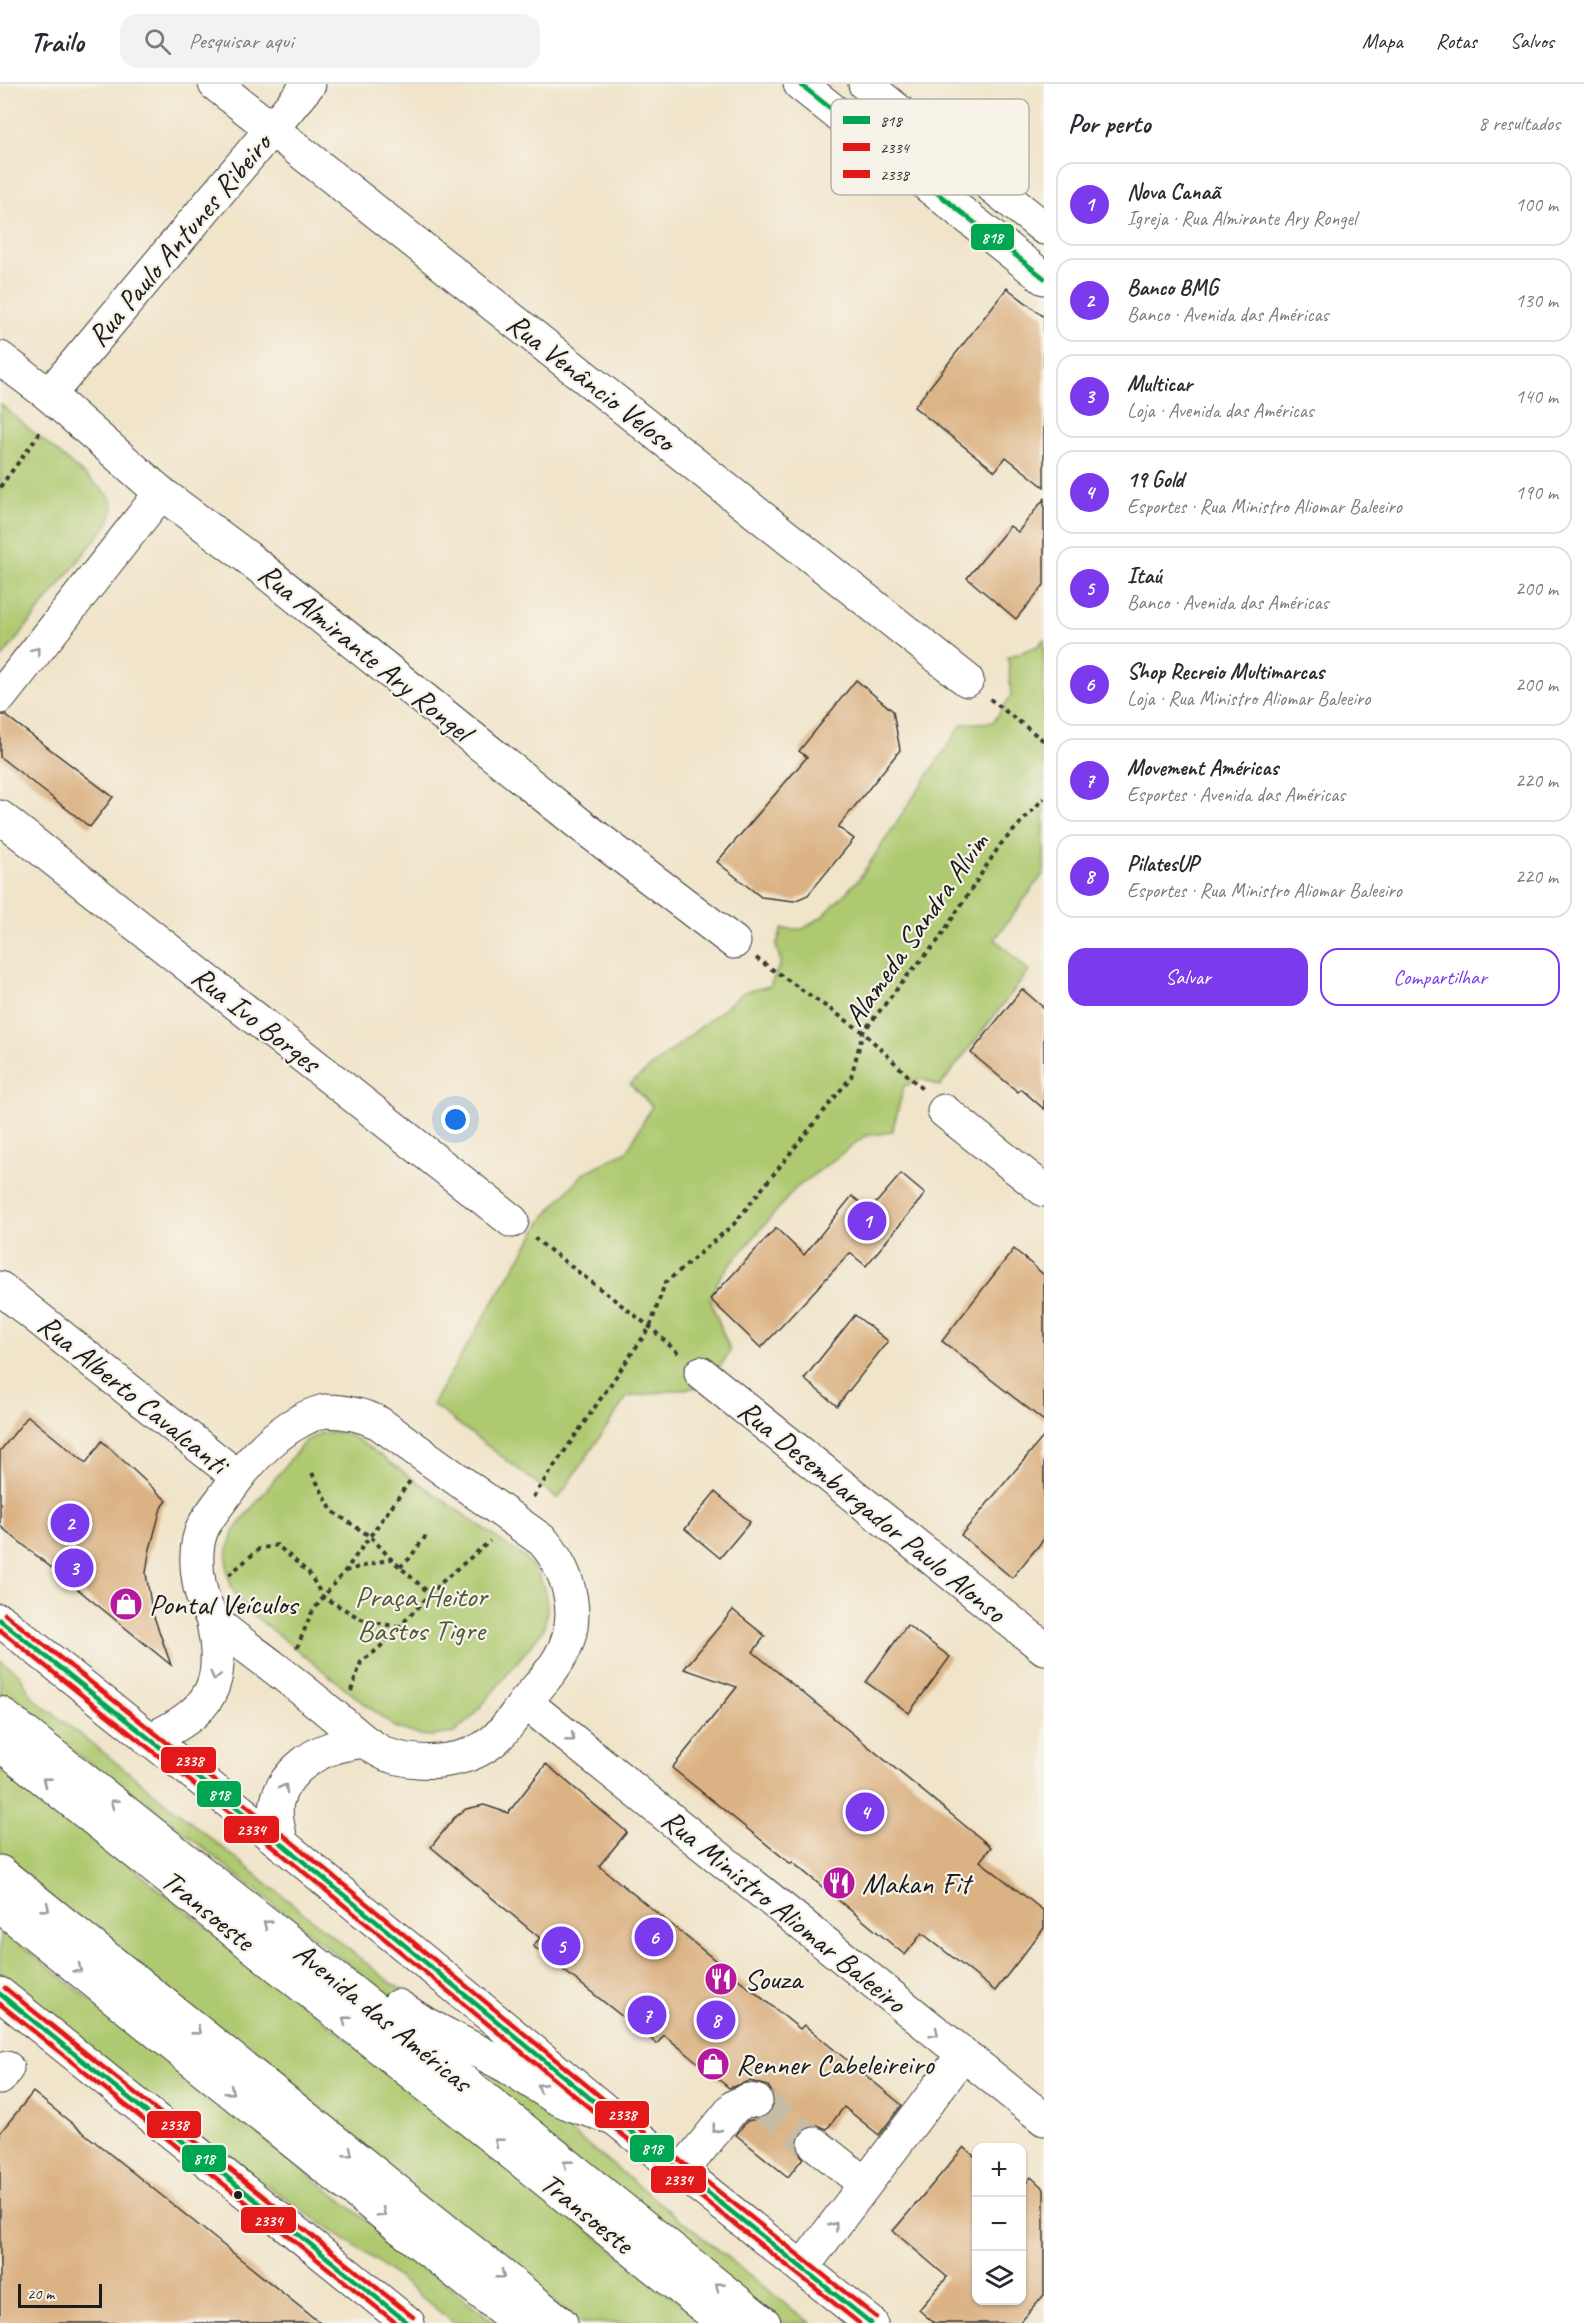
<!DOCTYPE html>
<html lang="pt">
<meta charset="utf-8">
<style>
body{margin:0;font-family:Caveat,sans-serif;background:#f2f2f3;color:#2b2b33}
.controls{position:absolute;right:18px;bottom:18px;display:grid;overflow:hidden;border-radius:12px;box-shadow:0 2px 4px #0004}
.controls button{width:54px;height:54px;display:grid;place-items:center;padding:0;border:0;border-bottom:2px solid #e1e1e2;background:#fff;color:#2b2b33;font:30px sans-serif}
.scale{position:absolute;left:18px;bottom:15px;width:84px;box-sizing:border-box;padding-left:6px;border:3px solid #1c1c1c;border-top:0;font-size:16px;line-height:21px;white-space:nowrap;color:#1c1c1c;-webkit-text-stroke:4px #f7f3e8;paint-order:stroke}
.you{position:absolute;left:456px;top:1036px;width:21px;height:21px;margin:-15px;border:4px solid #fff;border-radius:50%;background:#1a73e8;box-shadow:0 0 0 9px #1a73e833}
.badge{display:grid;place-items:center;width:39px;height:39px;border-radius:50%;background:#7c3aed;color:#fff;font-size:20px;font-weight:700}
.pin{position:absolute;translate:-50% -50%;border:3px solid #fff;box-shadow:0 2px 6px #0006}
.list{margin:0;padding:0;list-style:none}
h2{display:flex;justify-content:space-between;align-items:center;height:78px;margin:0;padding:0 24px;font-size:26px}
h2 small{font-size:20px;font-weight:400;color:#7c7c81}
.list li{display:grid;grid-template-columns:39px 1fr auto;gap:18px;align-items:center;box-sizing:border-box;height:84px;margin:0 12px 12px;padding:0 12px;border:2px solid #e1e1e2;border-radius:18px}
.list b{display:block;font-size:22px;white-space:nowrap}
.list p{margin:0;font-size:20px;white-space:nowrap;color:#7c7c81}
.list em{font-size:20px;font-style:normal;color:#7c7c81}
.actions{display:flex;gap:12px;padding:18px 24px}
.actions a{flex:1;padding:14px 0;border:2px solid #7c3aed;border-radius:18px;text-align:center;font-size:21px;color:#7c3aed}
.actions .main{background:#7c3aed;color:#fff}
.icon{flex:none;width:33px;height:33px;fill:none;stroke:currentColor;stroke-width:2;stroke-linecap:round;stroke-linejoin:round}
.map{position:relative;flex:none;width:1044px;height:2239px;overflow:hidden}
header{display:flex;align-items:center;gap:36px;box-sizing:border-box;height:84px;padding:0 30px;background:#fff;border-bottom:2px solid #e1e1e2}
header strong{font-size:28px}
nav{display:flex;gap:33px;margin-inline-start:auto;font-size:21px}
.search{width:420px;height:54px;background:#f2f2f3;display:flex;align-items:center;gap:15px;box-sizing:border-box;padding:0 21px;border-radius:18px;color:#7c7c81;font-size:22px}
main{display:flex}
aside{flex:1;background:#fff}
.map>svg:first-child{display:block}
.green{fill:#aec96f;stroke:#657246;stroke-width:1.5}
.building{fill:#dbb284}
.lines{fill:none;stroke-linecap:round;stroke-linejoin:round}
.minor-tunnel{stroke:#c6bca6;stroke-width:33;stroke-dasharray:33 16;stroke-linecap:butt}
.minor-casing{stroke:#3c3a36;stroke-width:35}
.major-casing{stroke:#3c3a36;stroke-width:35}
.highway-casing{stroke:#3c3a36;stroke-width:35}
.path{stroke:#3c3a36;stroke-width:4;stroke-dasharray:4.5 4.5;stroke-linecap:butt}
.minor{stroke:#fff;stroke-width:33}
.major{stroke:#fff;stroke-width:33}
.highway{stroke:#fff;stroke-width:33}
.bus-1-casing{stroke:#f7f3e8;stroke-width:9}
.bus-2-casing{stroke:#f7f3e8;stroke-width:9}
.bus-3-casing{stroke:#f7f3e8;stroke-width:9}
.bus-1{stroke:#00a651;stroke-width:4.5}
.bus-2{stroke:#e31919;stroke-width:4.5}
.bus-3{stroke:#e31919;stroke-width:4.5}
.oneway{stroke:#999}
.bus-dot{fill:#1c1c1c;stroke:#f7f3e8;stroke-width:2}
.labels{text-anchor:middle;stroke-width:4.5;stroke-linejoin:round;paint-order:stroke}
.street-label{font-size:30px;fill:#1c1c1c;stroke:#f7f3e8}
.park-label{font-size:30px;fill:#4f5939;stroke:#f7f3e8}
.poi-label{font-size:30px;fill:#1c1c1c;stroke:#f7f3e8;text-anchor:start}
.key{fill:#f7f3e8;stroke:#b5b2ab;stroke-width:1.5}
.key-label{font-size:16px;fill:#1c1c1c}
.line-badge{stroke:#f7f3e8;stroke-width:2}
.badge-label{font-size:16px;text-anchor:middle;font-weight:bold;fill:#fff}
</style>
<header>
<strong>Trailo</strong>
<div class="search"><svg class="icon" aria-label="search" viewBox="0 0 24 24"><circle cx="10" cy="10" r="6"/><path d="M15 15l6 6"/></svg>Pesquisar aqui</div>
<nav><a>Mapa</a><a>Rotas</a><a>Salvos</a></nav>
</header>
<main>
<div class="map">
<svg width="1044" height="2239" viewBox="0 0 1044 2239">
<rect width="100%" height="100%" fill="#f7f3e8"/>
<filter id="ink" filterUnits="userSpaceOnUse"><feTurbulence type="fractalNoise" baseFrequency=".0167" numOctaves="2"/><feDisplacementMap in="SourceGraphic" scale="12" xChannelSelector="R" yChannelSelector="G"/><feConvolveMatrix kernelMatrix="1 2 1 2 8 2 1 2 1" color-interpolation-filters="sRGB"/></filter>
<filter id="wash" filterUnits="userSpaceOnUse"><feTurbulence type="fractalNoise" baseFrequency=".008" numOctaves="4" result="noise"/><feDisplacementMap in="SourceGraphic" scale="24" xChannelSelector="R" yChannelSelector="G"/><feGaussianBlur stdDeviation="1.35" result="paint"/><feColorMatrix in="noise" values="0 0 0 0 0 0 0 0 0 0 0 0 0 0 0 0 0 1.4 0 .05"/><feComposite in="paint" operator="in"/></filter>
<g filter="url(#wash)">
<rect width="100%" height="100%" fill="#f0e4c9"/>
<g class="green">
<path d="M0,320L106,409C115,418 115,427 109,438L0,576Z"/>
<path d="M1044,555V789L995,855L1029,887L940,1002L922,995L904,1002L892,1048L865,1052L795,1105L720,1193L710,1215L730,1267L716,1290L698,1303L627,1313L558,1415L432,1320L545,1132L584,1089L627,1067L652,1022L630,1000L744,908L770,902L781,878L776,862L782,845H803L823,832L859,795L962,640L993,638L1011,612L1008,573L1038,562Z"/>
<path d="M336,1348L347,1350L361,1358L525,1474C545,1494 552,1519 543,1546L475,1630L454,1649L431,1652L418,1651L393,1642L248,1527C225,1503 220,1474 236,1444L305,1357L321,1349Z"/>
<path d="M0,1576L20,1591L33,1614L122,1683L391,1899L477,1953L392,1916L146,1718L0,1617Z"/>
<path d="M0,1679L706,2239H579L0,1779Z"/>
<path d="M0,1844L495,2239H454L378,2178L201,2056L0,1893Z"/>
<path d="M443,1972L509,2001L590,2063L789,2223L812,2239H778Z"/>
</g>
<g id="blocks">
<g class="building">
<path d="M1007,204L1044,233V403L1006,373L995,387L914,323Z"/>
<path d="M1044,415V501L1016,535L967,494L1010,442L1018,448Z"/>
<path d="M856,596L893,627L900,666L838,743L854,755L808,811L794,817L761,813L717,778L807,673L799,667Z"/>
<path d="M0,631H5L113,713L90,743L0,673Z"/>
<path d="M1022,905L1044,924V1025L1021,1005L1018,1008L971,969Z"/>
<path d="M901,1090L925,1110L866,1182L850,1169L761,1264L710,1215L776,1144L804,1171L852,1112L870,1126Z"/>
<path d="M1014,1165L1044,1191V1337L942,1257Z"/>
<path d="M855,1231L888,1257L837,1322L804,1295Z"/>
<path d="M28,1332L86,1379L102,1357L167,1417L161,1424L149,1469L146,1489L152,1527L171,1581L0,1442V1367Z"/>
<path d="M1044,1352V1455L1012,1494L961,1451Z"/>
<path d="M715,1408L750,1438L720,1474L685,1445Z"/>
<path d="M733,1526L765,1552L753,1568L991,1763L980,1777L1044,1827V1844L995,1907L922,1849L905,1871L792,1778L791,1780L672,1684L737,1603L684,1585Z"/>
<path d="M907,1541L950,1573L909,1629L866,1598Z"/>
<path d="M546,1680L627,1748L599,1782L800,1945L804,1941L902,2021L879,2051L844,2023L827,2045L817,2041L808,2043L801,2048L796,2058L798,2067L803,2074L788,2093L736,2051L747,2037L763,2034L771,2028L775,2019L773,2010L768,2002L750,1997L729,2004L664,1951L657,1960L533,1862L540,1854L431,1763L454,1734L466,1725L484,1721L508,1729Z"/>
<path d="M33,2008L320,2239H0V2049Z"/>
<path d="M964,2063L976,2074V2217H1022V2105L1031,2093L1044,2105V2211L1020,2239H934L919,2226L947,2193L893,2147Z"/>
</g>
</g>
</g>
<g filter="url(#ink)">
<use href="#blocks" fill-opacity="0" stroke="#3c3a36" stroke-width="1.5"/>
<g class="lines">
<path class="minor-tunnel" d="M756,2017L815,2060"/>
<g class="minor-casing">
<g id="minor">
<path d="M215,0L967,596"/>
<path d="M800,0L1044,194"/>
<path d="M865,0L1044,144"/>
<path d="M0,274L49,311L161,409L247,473L582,742L734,858"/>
<path d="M49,311L309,0"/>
<path d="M0,613L161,409"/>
<path d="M0,733L512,1137"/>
<path d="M944,1027L1044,1106"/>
<path d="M0,1204L238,1393"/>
<path d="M701,1289L1044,1564"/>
<path d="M324,1327C345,1327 361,1330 379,1339L543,1457C571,1490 583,1536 559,1575C551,1589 538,1602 528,1615C517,1628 506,1646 493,1657C465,1680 421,1682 388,1671C380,1668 372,1662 364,1657C334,1632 304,1606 272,1582C261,1573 218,1543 212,1534C197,1510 191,1466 204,1441C211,1429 220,1418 228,1407C251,1374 284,1338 324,1327Z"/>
<path d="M525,1618L1044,2035"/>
<path d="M149,1656C211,1627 227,1602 212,1534"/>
<path d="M0,1660L724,2239"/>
<path d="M282,1760C279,1747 274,1732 277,1718C283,1692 308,1672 332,1664C342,1660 354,1659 364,1657"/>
<path d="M0,1788L561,2239"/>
<path d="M0,1994L7,1984"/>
<path d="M815,2060L865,2100"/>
<path d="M682,2087L735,2022L748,2016L756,2017"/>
<path d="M802,2184L963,1971"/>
</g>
</g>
<g class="major-casing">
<g id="major">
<path d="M0,1536L282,1760L614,2034L871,2239"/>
<path d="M0,1910L408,2239"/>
</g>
</g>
<g class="highway-casing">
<g id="highway">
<path d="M0,1629L320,1882L764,2239"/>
<path d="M0,1822L519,2239"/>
<path d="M398,1922L424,1939L508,1983L555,2013L572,2021L614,2034"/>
</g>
</g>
<g class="path">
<path d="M0,403L38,352L40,344"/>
<path d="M990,615L1044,657"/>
<path d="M756,874L863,948L924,1007"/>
<path d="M534,1154L650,1243L680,1271"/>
<path d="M312,1389L332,1427L371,1453L391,1475L430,1510"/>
<path d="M533,1413L650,1243L665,1199L734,1140L851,993L863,948L908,891L937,858L1000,761L1044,714"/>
<path d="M400,1483L409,1475L428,1449"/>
<path d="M345,1487L390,1475"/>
<path d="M229,1491L259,1465L277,1461L309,1489L323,1513L361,1535L397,1543"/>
<path d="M297,1564L311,1530L323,1513L345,1487L410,1397"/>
<path d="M351,1607L361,1578L378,1565L442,1498L490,1457"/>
</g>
<use href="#minor" class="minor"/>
<use href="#major" class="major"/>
<use href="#highway" class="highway"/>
<g class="bus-1-casing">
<g id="bus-1">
<path d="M800,0L1044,194"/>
<path d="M0,1536L282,1760L614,2034L871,2239"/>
<path d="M0,1910L408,2239"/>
</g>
</g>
<g class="bus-2-casing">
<g id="bus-2">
<path d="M0,1546L277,1766L609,2040L859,2239"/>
<path d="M0,1920L396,2239"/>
</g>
</g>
<g class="bus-3-casing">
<g id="bus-3">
<path d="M5,1530L287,1754L619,2028L876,2233"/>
<path d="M5,1904L413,2233"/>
</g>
</g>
<use href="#bus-1" class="bus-1"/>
<use href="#bus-2" class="bus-2"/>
<use href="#bus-3" class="bus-3"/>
</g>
<defs><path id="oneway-chevron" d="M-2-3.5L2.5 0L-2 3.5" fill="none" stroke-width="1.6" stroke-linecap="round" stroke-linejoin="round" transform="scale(1.5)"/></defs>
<g class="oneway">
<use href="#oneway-chevron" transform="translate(36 567) rotate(-52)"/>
<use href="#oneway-chevron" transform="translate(215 1592) rotate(104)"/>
<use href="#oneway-chevron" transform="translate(571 1654) rotate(39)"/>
<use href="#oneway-chevron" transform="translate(46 1697) rotate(-141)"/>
<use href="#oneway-chevron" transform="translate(284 1704) rotate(-61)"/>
<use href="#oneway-chevron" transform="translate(114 1719) rotate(-142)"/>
<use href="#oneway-chevron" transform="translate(46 1824) rotate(39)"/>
<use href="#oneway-chevron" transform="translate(267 1840) rotate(-142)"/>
<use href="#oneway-chevron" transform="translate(78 1885) rotate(39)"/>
<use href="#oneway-chevron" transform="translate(346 1936) rotate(-141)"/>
<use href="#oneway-chevron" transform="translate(197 1947) rotate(39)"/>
<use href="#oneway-chevron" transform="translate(935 1949) rotate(39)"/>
<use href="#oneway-chevron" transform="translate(541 2003) rotate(-147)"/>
<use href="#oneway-chevron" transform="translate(230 2007) rotate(39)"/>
<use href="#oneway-chevron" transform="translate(716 2045) rotate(129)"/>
<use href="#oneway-chevron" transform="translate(498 2058) rotate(-141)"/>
<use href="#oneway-chevron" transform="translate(349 2069) rotate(39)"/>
<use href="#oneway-chevron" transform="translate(567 2080) rotate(-141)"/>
<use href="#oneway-chevron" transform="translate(382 2129) rotate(39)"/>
<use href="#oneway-chevron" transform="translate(834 2142) rotate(-53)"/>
<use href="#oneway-chevron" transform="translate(501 2191) rotate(39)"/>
<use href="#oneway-chevron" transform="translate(719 2202) rotate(-141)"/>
</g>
</g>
<defs>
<g id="shop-disc" transform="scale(1.725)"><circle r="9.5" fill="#b5179e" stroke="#f7f3e8"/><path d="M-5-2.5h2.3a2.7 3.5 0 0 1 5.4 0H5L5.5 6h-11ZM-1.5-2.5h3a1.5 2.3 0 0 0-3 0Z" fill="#fff"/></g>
<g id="restaurant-disc" transform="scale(1.725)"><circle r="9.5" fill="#b5179e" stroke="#f7f3e8"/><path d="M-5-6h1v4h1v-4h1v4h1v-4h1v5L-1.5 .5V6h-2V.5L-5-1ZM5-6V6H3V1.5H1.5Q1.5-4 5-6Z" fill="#fff"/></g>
</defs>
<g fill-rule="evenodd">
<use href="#shop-disc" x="126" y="1520"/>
<use href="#restaurant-disc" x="839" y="1799"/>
<use href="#restaurant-disc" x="721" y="1895"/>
<use href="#shop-disc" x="713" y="1980"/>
</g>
<circle class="bus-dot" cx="238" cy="2111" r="5"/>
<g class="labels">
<g class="street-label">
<text transform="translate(179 156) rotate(-50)" y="10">Rua Paulo Antunes Ribeiro</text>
<text transform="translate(591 298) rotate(38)" y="10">Rua Venâncio Veloso</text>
<text transform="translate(365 568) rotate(39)" y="10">Rua Almirante Ary Rongel</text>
<text transform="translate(916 845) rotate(-55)" y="10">Alameda Sandra Alvim</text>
<text transform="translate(256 935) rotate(38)" y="10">Rua Ivo Borges</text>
<text transform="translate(133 1310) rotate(39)" y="10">Rua Alberto Cavalcanti</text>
<text transform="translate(872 1427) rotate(39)" y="10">Rua Desembargador Paulo Alonso</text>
<text transform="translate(208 1826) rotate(39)" y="10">Transoeste</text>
<text transform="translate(784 1827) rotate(39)" y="10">Rua Ministro Aliomar Baleeiro</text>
<text transform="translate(383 1933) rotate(39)" y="10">Avenida das Américas</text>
<text transform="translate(587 2129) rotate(39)" y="10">Transoeste</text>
</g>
<g class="park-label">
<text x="421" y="1522">Praça Heitor<tspan x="421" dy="34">Bastos Tigre</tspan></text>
</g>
<g class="poi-label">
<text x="149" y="1530">Pontal Veículos</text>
<text x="862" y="1809">Makan Fit</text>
<text x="744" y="1905">Souza</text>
<text x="736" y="1990">Renner Cabeleireiro</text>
</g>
</g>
<rect x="831" y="15" width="198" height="96" rx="9" class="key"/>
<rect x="843" y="32" width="27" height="8" fill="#00a651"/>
<rect x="843" y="59" width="27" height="8" fill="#e31919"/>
<rect x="843" y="86" width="27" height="8" fill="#e31919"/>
<g class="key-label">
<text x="880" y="42">818</text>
<text x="880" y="69">2334</text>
<text x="880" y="96">2338</text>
</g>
<g class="line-badge">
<rect x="970" y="139" width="45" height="28" rx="6" fill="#00a651"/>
<rect x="160" y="1662" width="57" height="28" rx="6" fill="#e31919"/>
<rect x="196" y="1696" width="46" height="28" rx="6" fill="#00a651"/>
<rect x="223" y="1731" width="57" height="29" rx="6" fill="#e31919"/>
<rect x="594" y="2016" width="56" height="29" rx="6" fill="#e31919"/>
<rect x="146" y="2026" width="56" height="29" rx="6" fill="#e31919"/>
<rect x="629" y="2050" width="46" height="29" rx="6" fill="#00a651"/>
<rect x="181" y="2060" width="46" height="29" rx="6" fill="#00a651"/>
<rect x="650" y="2081" width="57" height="29" rx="6" fill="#e31919"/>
<rect x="240" y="2122" width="57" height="28" rx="6" fill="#e31919"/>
</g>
<g class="badge-label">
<text x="992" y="159">818</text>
<text x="189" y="1682">2338</text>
<text x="219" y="1716">818</text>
<text x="251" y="1751">2334</text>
<text x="622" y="2036">2338</text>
<text x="174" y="2046">2338</text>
<text x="652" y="2070">818</text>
<text x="204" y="2080">818</text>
<text x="678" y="2101">2334</text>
<text x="268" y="2142">2334</text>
</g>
</svg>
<div class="controls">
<button>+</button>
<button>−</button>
<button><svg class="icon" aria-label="layers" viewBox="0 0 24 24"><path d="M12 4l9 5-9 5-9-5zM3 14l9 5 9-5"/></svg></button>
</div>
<div class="scale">20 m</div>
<div class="you"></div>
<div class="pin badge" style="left:867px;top:1137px">1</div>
<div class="pin badge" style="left:70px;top:1439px">2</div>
<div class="pin badge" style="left:74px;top:1484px">3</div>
<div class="pin badge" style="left:865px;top:1728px">4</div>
<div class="pin badge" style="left:561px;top:1862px">5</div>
<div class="pin badge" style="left:654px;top:1853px">6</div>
<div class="pin badge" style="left:647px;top:1931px">7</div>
<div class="pin badge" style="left:716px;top:1936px">8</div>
</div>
<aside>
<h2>Por perto<small>8 resultados</small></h2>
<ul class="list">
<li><span class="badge">1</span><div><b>Nova Canaã</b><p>Igreja · Rua Almirante Ary Rongel</p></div><em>100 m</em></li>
<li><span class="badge">2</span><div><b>Banco BMG</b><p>Banco · Avenida das Américas</p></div><em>130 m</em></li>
<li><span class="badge">3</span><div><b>Multicar</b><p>Loja · Avenida das Américas</p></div><em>140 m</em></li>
<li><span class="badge">4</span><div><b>19 Gold</b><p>Esportes · Rua Ministro Aliomar Baleeiro</p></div><em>190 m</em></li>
<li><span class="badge">5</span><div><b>Itaú</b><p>Banco · Avenida das Américas</p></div><em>200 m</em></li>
<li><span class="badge">6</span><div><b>Shop Recreio Multimarcas</b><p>Loja · Rua Ministro Aliomar Baleeiro</p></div><em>200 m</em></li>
<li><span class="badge">7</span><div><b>Movement Américas</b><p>Esportes · Avenida das Américas</p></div><em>220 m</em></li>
<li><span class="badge">8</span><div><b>PilatesUP</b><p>Esportes · Rua Ministro Aliomar Baleeiro</p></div><em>220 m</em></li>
</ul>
<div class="actions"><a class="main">Salvar</a><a>Compartilhar</a></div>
</aside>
</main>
